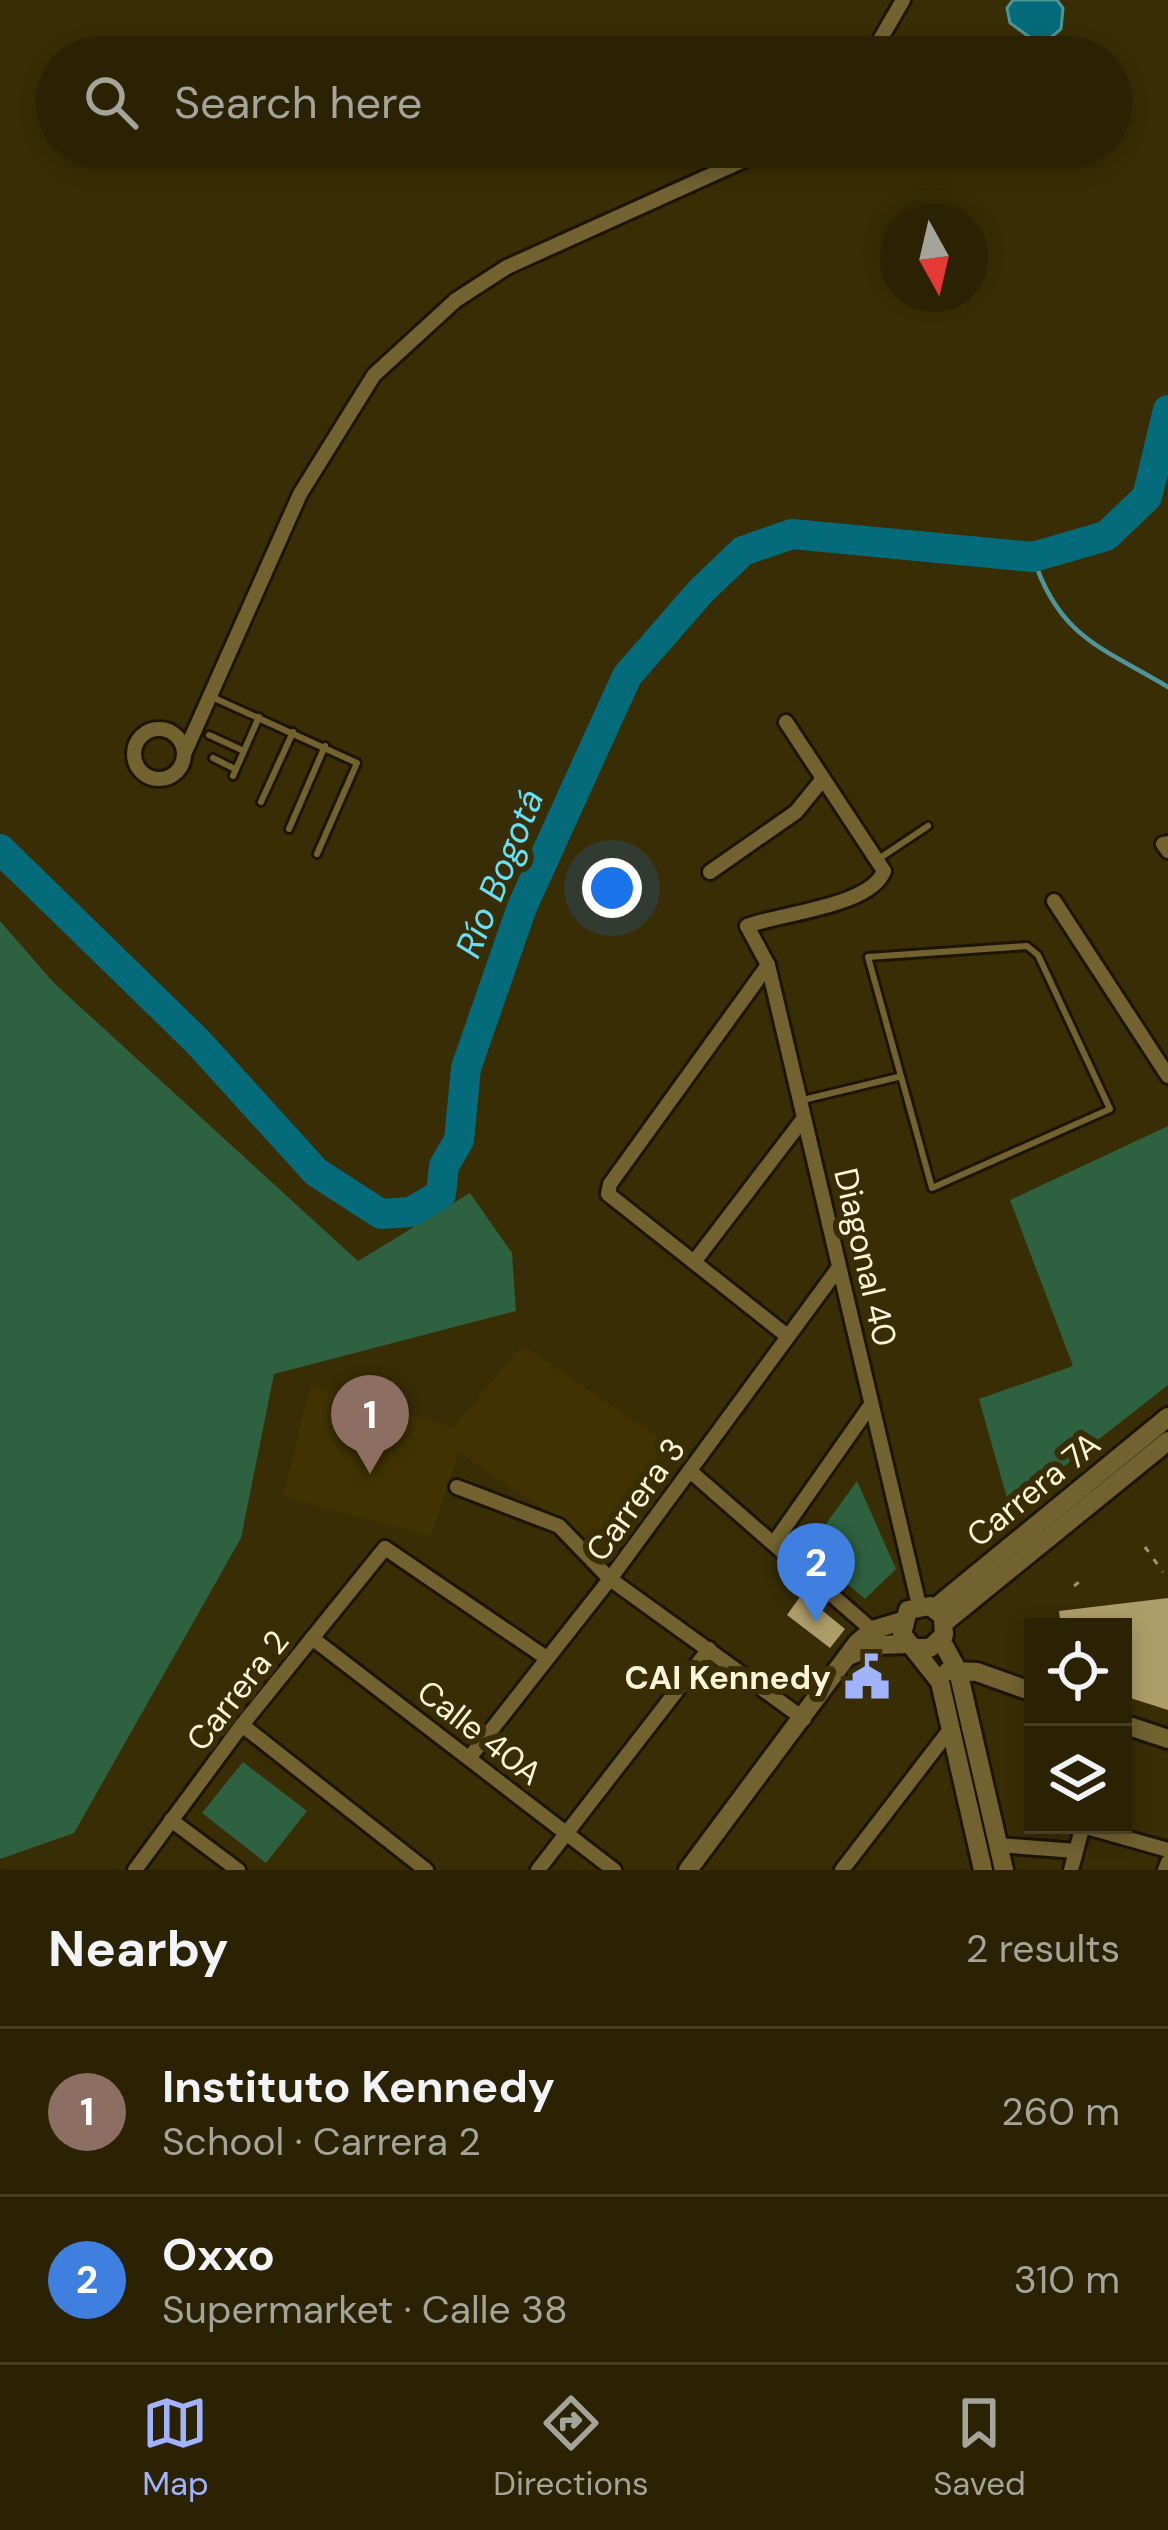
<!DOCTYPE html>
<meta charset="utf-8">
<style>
body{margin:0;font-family:"DM Sans",sans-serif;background:#362f12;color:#f1f3f6}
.controls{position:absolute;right:36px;bottom:36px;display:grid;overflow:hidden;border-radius:0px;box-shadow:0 6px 18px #0003}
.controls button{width:108px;height:108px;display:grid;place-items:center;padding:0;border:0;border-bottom:3px solid #463f25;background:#2a2203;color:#f1f3f6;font:60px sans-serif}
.compass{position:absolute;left:880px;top:204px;width:108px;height:108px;border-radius:50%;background:#2a2203;box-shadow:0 6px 18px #0003;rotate:172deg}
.you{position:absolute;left:612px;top:888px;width:42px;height:42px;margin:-30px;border:9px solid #fff;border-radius:50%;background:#1a73e8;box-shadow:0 0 0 18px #1a73e833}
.badge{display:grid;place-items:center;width:78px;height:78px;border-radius:50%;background:#a1b3fd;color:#fff;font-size:39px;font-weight:700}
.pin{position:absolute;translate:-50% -99px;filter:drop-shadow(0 3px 6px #0008)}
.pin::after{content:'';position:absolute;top:63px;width:42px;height:36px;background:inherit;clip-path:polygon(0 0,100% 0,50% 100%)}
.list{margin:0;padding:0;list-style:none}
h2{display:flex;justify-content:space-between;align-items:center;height:156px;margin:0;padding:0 48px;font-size:51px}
h2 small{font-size:39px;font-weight:400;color:#a5a49a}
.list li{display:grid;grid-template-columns:78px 1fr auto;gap:36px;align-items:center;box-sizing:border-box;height:168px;padding:0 48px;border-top:3px solid #463f25}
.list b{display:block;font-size:45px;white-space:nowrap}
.list p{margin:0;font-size:39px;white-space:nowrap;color:#a5a49a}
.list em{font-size:39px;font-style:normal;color:#a5a49a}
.icon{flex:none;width:66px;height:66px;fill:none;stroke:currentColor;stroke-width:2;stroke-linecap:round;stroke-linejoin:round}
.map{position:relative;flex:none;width:1168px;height:1870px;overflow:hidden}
.search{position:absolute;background:#2a2203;box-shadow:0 6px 18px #0003;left:36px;right:36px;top:36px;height:132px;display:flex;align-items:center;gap:30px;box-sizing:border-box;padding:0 42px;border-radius:66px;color:#a5a49a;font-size:45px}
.sheet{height:492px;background:#2a2203}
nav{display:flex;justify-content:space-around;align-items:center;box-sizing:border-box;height:168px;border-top:3px solid #463f25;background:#2a2203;font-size:33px;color:#a5a49a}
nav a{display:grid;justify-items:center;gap:6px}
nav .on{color:#a1b3fd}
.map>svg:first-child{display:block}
.built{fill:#403301}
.green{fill:#2e613f}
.water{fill:#046b7b;stroke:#4f9498;stroke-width:3}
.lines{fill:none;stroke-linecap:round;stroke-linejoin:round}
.stream{stroke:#4f9498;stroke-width:4.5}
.river{stroke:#046b7b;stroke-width:30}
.building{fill:#ad9d69}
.lane-casing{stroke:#1d1500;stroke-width:12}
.street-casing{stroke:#1d1500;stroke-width:20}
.secondary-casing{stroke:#1d1500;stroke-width:24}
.path{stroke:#9e9573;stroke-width:3;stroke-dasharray:6 9;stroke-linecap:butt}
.lane{stroke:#716230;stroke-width:6}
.street{stroke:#716230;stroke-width:14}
.secondary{stroke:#716230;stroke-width:18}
.labels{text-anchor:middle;stroke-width:12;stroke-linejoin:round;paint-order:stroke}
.street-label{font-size:33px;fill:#fdf5da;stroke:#382d04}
.poi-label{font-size:33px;font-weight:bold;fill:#fdf5da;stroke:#382d04;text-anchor:end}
.water-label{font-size:36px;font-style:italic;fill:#66e0f9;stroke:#382d04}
</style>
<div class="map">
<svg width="1168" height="1870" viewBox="0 0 1168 1870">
<rect width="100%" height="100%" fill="#382d04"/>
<path class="built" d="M522,1345L671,1446L604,1550L459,1452L431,1536L283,1497L310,1386L454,1427Z"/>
<g class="green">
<path d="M0,921L54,983L358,1261L470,1193L512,1253L516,1311L274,1374L241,1538L74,1833L0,1859Z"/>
<path d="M1168,1126V1385L1010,1509L979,1399L1073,1366L1010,1200Z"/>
<path d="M857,1481L896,1569L865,1599L807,1550Z"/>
<path d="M243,1762L307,1811L266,1863L202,1813Z"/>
</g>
<path class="water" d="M1013,0H1057L1063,8L1061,29L1049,39L1035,41L1010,23L1007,8Z"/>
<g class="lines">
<path class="stream" d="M1033,557C1059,637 1101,647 1168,687"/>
<path class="river" d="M0,849L198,1042L316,1172L381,1214L411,1212L441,1194L444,1166L459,1140L466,1068L522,907L627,676L701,591L743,551L792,534L1033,557L1106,536L1147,497L1168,410"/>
</g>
<g class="building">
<path d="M802,1594L845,1629L830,1648L787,1615Z"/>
<path d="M1168,1598V1710L1124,1696L1123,1627H1061L1059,1611Z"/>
</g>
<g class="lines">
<g class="lane-casing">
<g id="lane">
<path d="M212,697L357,763L317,854"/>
<path d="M209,735L244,751"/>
<path d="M213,758L235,769"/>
<path d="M233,776L259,717"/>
<path d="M261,802L293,732"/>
<path d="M289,829L325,746"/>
<path d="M880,858L928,826"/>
<path d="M1027,946L1038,955L1110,1109L932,1188L868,957Z"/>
<path d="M803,1100L898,1077"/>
</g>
</g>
<g class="street-casing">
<g id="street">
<path d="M870,57L903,0"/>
<path d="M786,722L884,871C871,906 782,913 747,926L768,965L919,1605"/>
<circle cx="159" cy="754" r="25"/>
<path d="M185,752L300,494L374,375L456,300L507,267L773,147"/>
<path d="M1168,843L1163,844L1168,851"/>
<path d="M710,872L796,812L822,780"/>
<path d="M1054,901L1168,1076"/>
<path d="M768,965L610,1184L608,1194L786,1335"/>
<path d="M694,1262L804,1118"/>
<path d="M690,1471L872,1630"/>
<path d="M457,1487L559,1526L610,1579L804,1719"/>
<path d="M776,1540L870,1406"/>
<path d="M312,1638L614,1870"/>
<path d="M242,1725L426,1870"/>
<path d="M470,1757L610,1579L837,1270"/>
<path d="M171,1820L238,1870"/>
<path d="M1083,1826L1168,1850"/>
<path d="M998,1845L1076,1851"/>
<path d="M135,1870L242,1725L385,1548L545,1657"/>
<path d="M538,1870L709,1649"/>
<path d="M842,1870L952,1727"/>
<path d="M1071,1870L1083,1825"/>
<path d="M1165,1870L1168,1862"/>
</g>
</g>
<g class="secondary-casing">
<g id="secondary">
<path d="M935,1608L1168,1417"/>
<path d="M945,1622L1168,1441"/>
<path d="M941,1640L958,1671L1004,1870"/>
<path d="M916,1648H930L944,1635L943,1616L930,1606L908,1610L902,1634L940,1682L983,1870"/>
<path d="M848,1656L876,1645L909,1644"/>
<path d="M948,1671L977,1672L1033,1692"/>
<path d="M1123,1724L1168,1739"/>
<path d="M688,1870L857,1643L872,1630L902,1621"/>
</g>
</g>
<g class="path">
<path d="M1145,1547L1163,1572"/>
<path d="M1074,1586L1084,1578"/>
</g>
<use href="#lane" class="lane"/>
<use href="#street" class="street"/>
<use href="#secondary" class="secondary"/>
</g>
<defs>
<g id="civic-bare" transform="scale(3.6)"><path d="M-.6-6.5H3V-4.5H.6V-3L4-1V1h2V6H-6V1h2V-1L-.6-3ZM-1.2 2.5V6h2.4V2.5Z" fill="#a1b3fd" stroke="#382d04" stroke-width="2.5" paint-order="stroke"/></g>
</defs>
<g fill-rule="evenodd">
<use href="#civic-bare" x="867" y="1677"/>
</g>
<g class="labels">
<g class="street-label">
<text transform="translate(866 1257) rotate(77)" y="12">Diagonal 40</text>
<text transform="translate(1033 1489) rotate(-39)" y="12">Carrera 7A</text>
<text transform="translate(635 1499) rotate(-54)" y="12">Carrera 3</text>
<text transform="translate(237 1690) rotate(-52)" y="12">Carrera 2</text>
<text transform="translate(480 1732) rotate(38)" y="12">Calle 40A</text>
</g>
<g class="poi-label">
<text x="831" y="1689">CAI Kennedy</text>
</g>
<g class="water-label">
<text transform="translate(499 873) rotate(-68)" y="13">Río Bogotá</text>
</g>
</g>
</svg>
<div class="controls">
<button><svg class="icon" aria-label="locate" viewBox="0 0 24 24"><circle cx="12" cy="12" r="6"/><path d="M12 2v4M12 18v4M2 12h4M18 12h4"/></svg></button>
<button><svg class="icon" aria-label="layers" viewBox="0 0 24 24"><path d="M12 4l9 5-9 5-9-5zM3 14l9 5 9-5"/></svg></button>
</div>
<svg class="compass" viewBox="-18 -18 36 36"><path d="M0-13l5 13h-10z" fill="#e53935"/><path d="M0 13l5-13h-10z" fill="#a5a49a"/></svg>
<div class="you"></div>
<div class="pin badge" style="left:370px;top:1474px;background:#8d6e63">1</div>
<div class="pin badge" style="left:816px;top:1622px;background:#3f7fe0">2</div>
<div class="search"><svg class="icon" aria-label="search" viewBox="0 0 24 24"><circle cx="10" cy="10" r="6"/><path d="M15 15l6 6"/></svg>Search here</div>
</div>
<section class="sheet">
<h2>Nearby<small>2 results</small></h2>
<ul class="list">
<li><span class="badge" style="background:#8d6e63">1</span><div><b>Instituto Kennedy</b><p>School · Carrera 2</p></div><em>260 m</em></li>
<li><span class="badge" style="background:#3f7fe0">2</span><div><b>Oxxo</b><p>Supermarket · Calle 38</p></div><em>310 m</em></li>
</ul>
</section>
<nav>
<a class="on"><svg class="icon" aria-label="map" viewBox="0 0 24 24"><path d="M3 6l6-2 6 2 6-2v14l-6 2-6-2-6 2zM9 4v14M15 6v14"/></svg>Map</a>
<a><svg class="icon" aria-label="directions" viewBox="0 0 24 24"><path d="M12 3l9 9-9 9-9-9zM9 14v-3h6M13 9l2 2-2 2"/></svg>Directions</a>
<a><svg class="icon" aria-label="saved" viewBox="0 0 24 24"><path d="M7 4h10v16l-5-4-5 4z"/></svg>Saved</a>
</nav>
